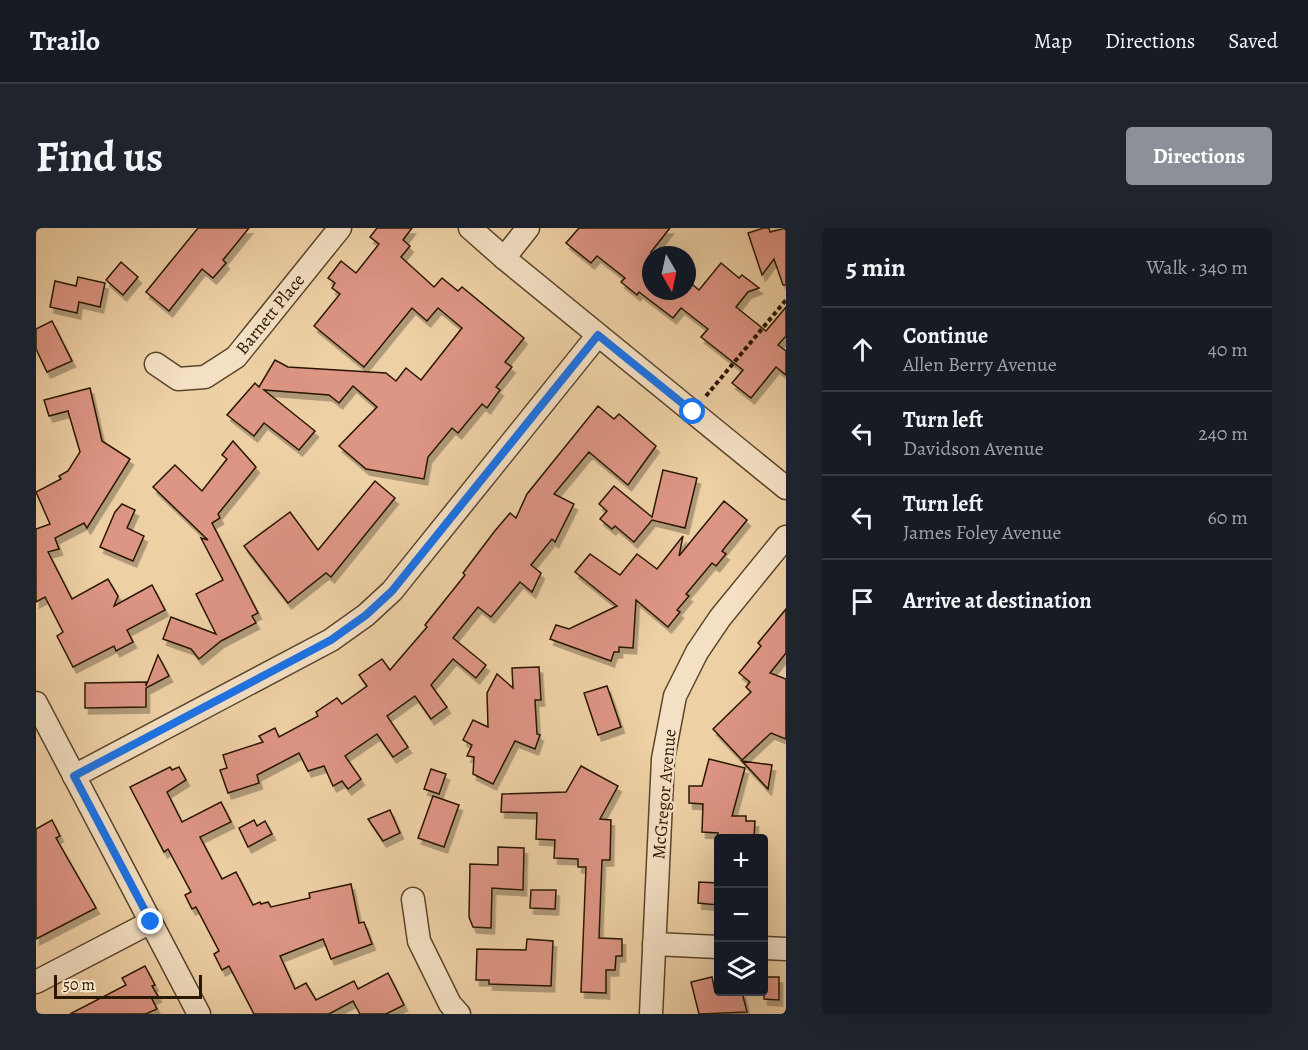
<!DOCTYPE html>
<meta charset="utf-8">
<style>
body{margin:0;font-family:Alegreya,serif;background:#20242c;color:#f1f3f6}
.controls{position:absolute;right:18px;bottom:18px;display:grid;overflow:hidden;border-radius:6px;box-shadow:0 6px 24px #0002}
.controls button{width:54px;height:54px;display:grid;place-items:center;padding:0;border:0;border-bottom:2px solid #363941;background:#171b24;color:#f1f3f6;font:30px sans-serif}
.compass{position:absolute;left:606px;top:18px;width:54px;height:54px;border-radius:50%;background:#171b24;box-shadow:0 6px 24px #0002;rotate:171deg}
.scale{position:absolute;left:18px;bottom:15px;width:148px;box-sizing:border-box;padding-left:6px;border:3px solid #291802;border-top:0;font-size:16px;line-height:21px;white-space:nowrap;color:#291802;-webkit-text-stroke:4px #f4e0c4;paint-order:stroke}
.stop{position:absolute;width:18px;height:18px;margin:-14px;border:4px solid #1a73e8;border-radius:50%;background:#fff}
.stop.end{background:#1a73e8;border-color:#fff;box-shadow:0 2px 6px #0008}
.list{margin:0;padding:0;list-style:none}
h2{display:flex;justify-content:space-between;align-items:center;height:78px;margin:0;padding:0 24px;font-size:26px}
h2 small{font-size:20px;font-weight:400;color:#9ea1a6}
.list li{display:grid;grid-template-columns:39px 1fr auto;gap:18px;align-items:center;box-sizing:border-box;height:84px;padding:0 24px;border-top:2px solid #363941}
.list b{display:block;font-size:22px;white-space:nowrap}
.list p{margin:0;font-size:20px;white-space:nowrap;color:#9ea1a6}
.list em{font-size:20px;font-style:normal;color:#9ea1a6}
.icon{flex:none;width:33px;height:33px;fill:none;stroke:currentColor;stroke-width:2;stroke-linecap:round;stroke-linejoin:round}
.map{position:relative;flex:none;width:750px;height:786px;overflow:hidden;border-radius:6px}
header{display:flex;align-items:center;gap:36px;box-sizing:border-box;height:84px;padding:0 30px;background:#171b24;border-bottom:2px solid #363941}
header strong{font-size:28px}
nav{display:flex;gap:33px;margin-inline-start:auto;font-size:21px}
.intro{display:flex;align-items:center;justify-content:space-between;box-sizing:border-box;height:144px;padding:0 36px}
h1{margin:0;font-size:42px}
.button{padding:15px 27px;border-radius:6px;background:#8c9099;color:#fff;font-size:21px;font-weight:700}
main{display:flex;gap:36px;padding:0 36px}
aside{flex:1;background:#171b24;border-radius:6px;box-shadow:0 6px 24px #0002}
.map>svg:first-child{display:block}
.building{fill:#dd9584;stroke:#291802;stroke-width:1.5;filter:url(#shadow)}
.lines{fill:none;stroke-linecap:round;stroke-linejoin:round}
.minor-casing{stroke:#5a462b;stroke-width:25}
.path{stroke:#291802;stroke-width:4;stroke-dasharray:4.5 3;stroke-linecap:butt}
.minor{stroke:#f4e0c4;stroke-width:22}
.route{stroke:#1a73e8;stroke-width:8}
.labels{text-anchor:middle;stroke-width:5;stroke-linejoin:round;paint-order:stroke}
.street-label{font-size:18px;fill:#291802;stroke:#f4e0c4}
</style>
<header>
<strong>Trailo</strong>
<nav><a>Map</a><a>Directions</a><a>Saved</a></nav>
</header>
<div class="intro"><h1>Find us</h1><a class="button">Directions</a></div>
<main>
<div class="map">
<svg width="750" height="786" viewBox="0 0 750 786">
<defs>
<filter id="shadow"><feDropShadow dx="3.5" dy="6" stdDeviation="0" flood-color="#0004"/></filter>
</defs>
<rect width="100%" height="100%" fill="#eed0a5"/>
<filter id="stains"><feTurbulence type="fractalNoise" baseFrequency=".00333" numOctaves="4"/><feColorMatrix values="0 0 0 0 .2 0 0 0 0 .09 0 0 0 0 .02 0 0 0 .5 -.17"/></filter>
<radialGradient id="worn" r=".72"><stop offset=".6" stop-color="#630" stop-opacity="0"/><stop offset="1" stop-color="#630" stop-opacity=".3"/></radialGradient>
<g class="building">
<path d="M162,0H213L187,32L190,35L177,50L166,41L133,83L110,64Z"/>
<path d="M341,0H376L367,12L374,18L365,29L398,59L406,50L422,63L426,59L488,110L469,134L476,139L460,159L464,162L451,180L446,176L422,205L416,200L392,229L388,251L330,241L303,218L341,179L317,158L303,175L293,167L228,162L279,203L263,222L228,195L218,208L191,187L219,155L223,159L239,132L252,139L350,145L360,153L370,140L385,152L426,100L402,80L391,93L376,80L328,139L278,98L304,66L296,60L299,55L292,50L305,33L320,45L343,16L334,9Z"/>
<path d="M543,0H634L615,24V63H651V52L663,62L685,35L703,50L706,47L723,60L712,64L700,79L730,103L750,79V108L742,117L750,123V147L740,139L715,170L696,155L707,142L665,109L672,101L645,80L637,90L603,64L601,67L585,54L589,50L561,28L555,35L530,15Z"/>
<path d="M728,0H733L734,4L750,0V57H747L738,31L726,47L712,5Z"/>
<path d="M85,34L102,49L87,67L70,52Z"/>
<path d="M42,49L69,55L64,79L43,74L41,85L14,79L19,53L40,58Z"/>
<path d="M16,93L36,133L11,144L0,121V101Z"/>
<path d="M54,160L66,213L94,231L51,300L48,295L19,310L23,321L12,324L36,371L72,351L82,368L78,378L116,357L129,382L91,402L97,414L80,423L78,418L37,439L21,408L27,404L9,369L0,374V301L14,296L0,264L25,251L23,248L32,243L44,224L32,183L13,188L8,172Z"/>
<path d="M562,178L578,191L583,186L620,218L592,257L553,224L518,266L538,276L519,314L516,311L495,337L505,345L496,364L484,354L455,389L442,379L417,410L450,437L440,450L417,431L395,457L411,479L395,491L379,468L351,488L372,519L357,529L341,506L309,528L325,551L312,561L306,553L297,558L288,538L272,543L263,525L221,547L223,555L192,565L184,542L191,540L187,527L227,514L223,508L239,500L243,509L282,488L280,484L301,470L306,476L331,458L323,447L346,431L354,442L391,399L389,397L429,347L427,345L458,304L474,285L480,290L491,266Z"/>
<path d="M197,213L220,239L182,286L184,290L176,295L222,385L216,388L220,395L185,413L163,431L155,421L127,411L135,389L180,406L160,366L187,352L165,310L172,312L117,259L139,237L166,263L191,231L186,227Z"/>
<path d="M627,242L661,250L649,300L616,292L598,314L579,298L576,301L564,291L571,283L563,276L578,258L616,289Z"/>
<path d="M339,253L359,270L295,349L290,345L252,375L208,318L254,284L282,322Z"/>
<path d="M688,273L711,292L686,323L690,326L680,338L676,335L650,366L653,368L641,382L644,384L632,399L600,372L597,420L583,419V424H578L575,433L514,411L520,397L533,401L581,378L539,344L554,326L584,347L601,326L621,341L647,308L643,328Z"/>
<path d="M86,276L99,282L91,300L108,308L97,333L64,319L79,284Z"/>
<path d="M750,381V425L734,445L750,451V511L735,505L706,532L677,501L715,464L710,459L714,454L703,445L725,418L722,415Z"/>
<path d="M122,427L133,448L110,460V479L49,480V455L110,454V458Z"/>
<path d="M503,439L505,472H499L501,506L504,507L499,521L479,513L457,556L437,546L438,529L431,528L436,517L427,512L437,492L452,499L451,465L461,446L477,460L476,440Z"/>
<path d="M571,458L585,499L562,507L548,465Z"/>
<path d="M673,531L709,540L696,588H710V593H719L718,610H681L682,605L666,604L667,576L653,575V558H666Z"/>
<path d="M706,533L736,537L732,561Z"/>
<path d="M545,538L582,558L564,591L575,592L574,632H566L563,710L586,711V728H580L579,742H570V765L545,764L550,639H542V631L518,630L519,612L500,611L501,585L465,584L466,566L530,564Z"/>
<path d="M134,539L136,542L143,539L150,552L131,564L146,594L185,574L195,594L164,609L186,651L200,644L217,677L224,674L225,676L232,674L235,679L274,670L273,665L315,656L323,695L328,694L336,716L295,731L287,711L244,728L259,761L270,755L280,772L318,753L322,761L352,745L368,777L350,786H324L317,773L293,786H218L193,738L186,742L178,726L183,723L160,679L156,681L149,667L155,664L132,621L128,624L94,559Z"/>
<path d="M395,541L410,546L403,566L388,561Z"/>
<path d="M397,568L423,577L408,619L382,610Z"/>
<path d="M354,582L364,605L347,613L332,591Z"/>
<path d="M16,592L24,608L20,610L60,680L0,711V601Z"/>
<path d="M218,592L221,598L229,593L236,606L212,619L203,600Z"/>
<path d="M462,619L488,620L487,662L456,660L455,700L437,699L433,689L434,636L462,637Z"/>
<path d="M663,654L682,655V677L662,675Z"/>
<path d="M495,662H520L519,681L494,680Z"/>
<path d="M491,711L517,713L515,758L453,756V752H440L441,721L490,722Z"/>
<path d="M109,738L119,757L116,758L122,768L116,771L121,781L110,786H34L90,757L86,750Z"/>
<path d="M676,749L679,764H706L711,784L663,786L655,754Z"/>
<path d="M728,749H743V772L728,771Z"/>
</g>
<g class="lines">
<g class="minor-casing">
<g id="minor">
<path d="M434,0L468,30L750,260"/>
<path d="M468,30L492,0"/>
<path d="M120,136L142,151L169,149L200,129L304,0"/>
<path d="M0,475L163,786"/>
<path d="M38,548L295,412L330,387L356,363L562,107"/>
<path d="M377,671L383,713L414,776L423,786"/>
<path d="M618,716L682,719"/>
<path d="M728,720L750,721"/>
<path d="M0,754L115,694"/>
<path d="M615,786L627,531L639,468L661,424L684,390L750,309"/>
</g>
</g>
<path class="path" d="M670,168L750,72"/>
<use href="#minor" class="minor"/>
</g>
<g class="lines">
<path class="route" d="M115,694L38,548L295,412L330,387L356,363L562,107L657,184"/>
</g>
<g class="labels">
<g class="street-label">
<text transform="translate(234 86) rotate(-51)" y="6">Barnett Place</text>
<text transform="translate(628 566) rotate(-85)" y="6">McGregor Avenue</text>
</g>
</g>
<rect width="100%" height="100%" filter="url(#stains)"/>
<rect width="100%" height="100%" fill="url(#worn)"/>
</svg>
<div class="controls">
<button>+</button>
<button>−</button>
<button><svg class="icon" aria-label="layers" viewBox="0 0 24 24"><path d="M12 4l9 5-9 5-9-5zM3 14l9 5 9-5"/></svg></button>
</div>
<svg class="compass" viewBox="-18 -18 36 36"><path d="M0-13l5 13h-10z" fill="#e53935"/><path d="M0 13l5-13h-10z" fill="#9ea1a6"/></svg>
<div class="scale">50 m</div>
<div class="stop" style="left:657px;top:184px"></div>
<div class="stop end" style="left:115px;top:694px"></div>
</div>
<aside>
<h2>5 min<small>Walk · 340 m</small></h2>
<ul class="list">
<li><svg class="icon" aria-label="ahead" viewBox="0 0 24 24"><path d="M12 20V5M6 11l6-6 6 6"/></svg><div><b>Continue</b><p>Allen Berry Avenue</p></div><em>40 m</em></li>
<li><svg class="icon" aria-label="left" viewBox="0 0 24 24"><path d="M17 20v-9H6M10 6l-5 5 5 5"/></svg><div><b>Turn left</b><p>Davidson Avenue</p></div><em>240 m</em></li>
<li><svg class="icon" aria-label="left" viewBox="0 0 24 24"><path d="M17 20v-9H6M10 6l-5 5 5 5"/></svg><div><b>Turn left</b><p>James Foley Avenue</p></div><em>60 m</em></li>
<li><svg class="icon" aria-label="arrive" viewBox="0 0 24 24"><path d="M6 21V4h12l-3 4 3 4H6"/></svg><div><b>Arrive at destination</b></div></li>
</ul>
</aside>
</main>
